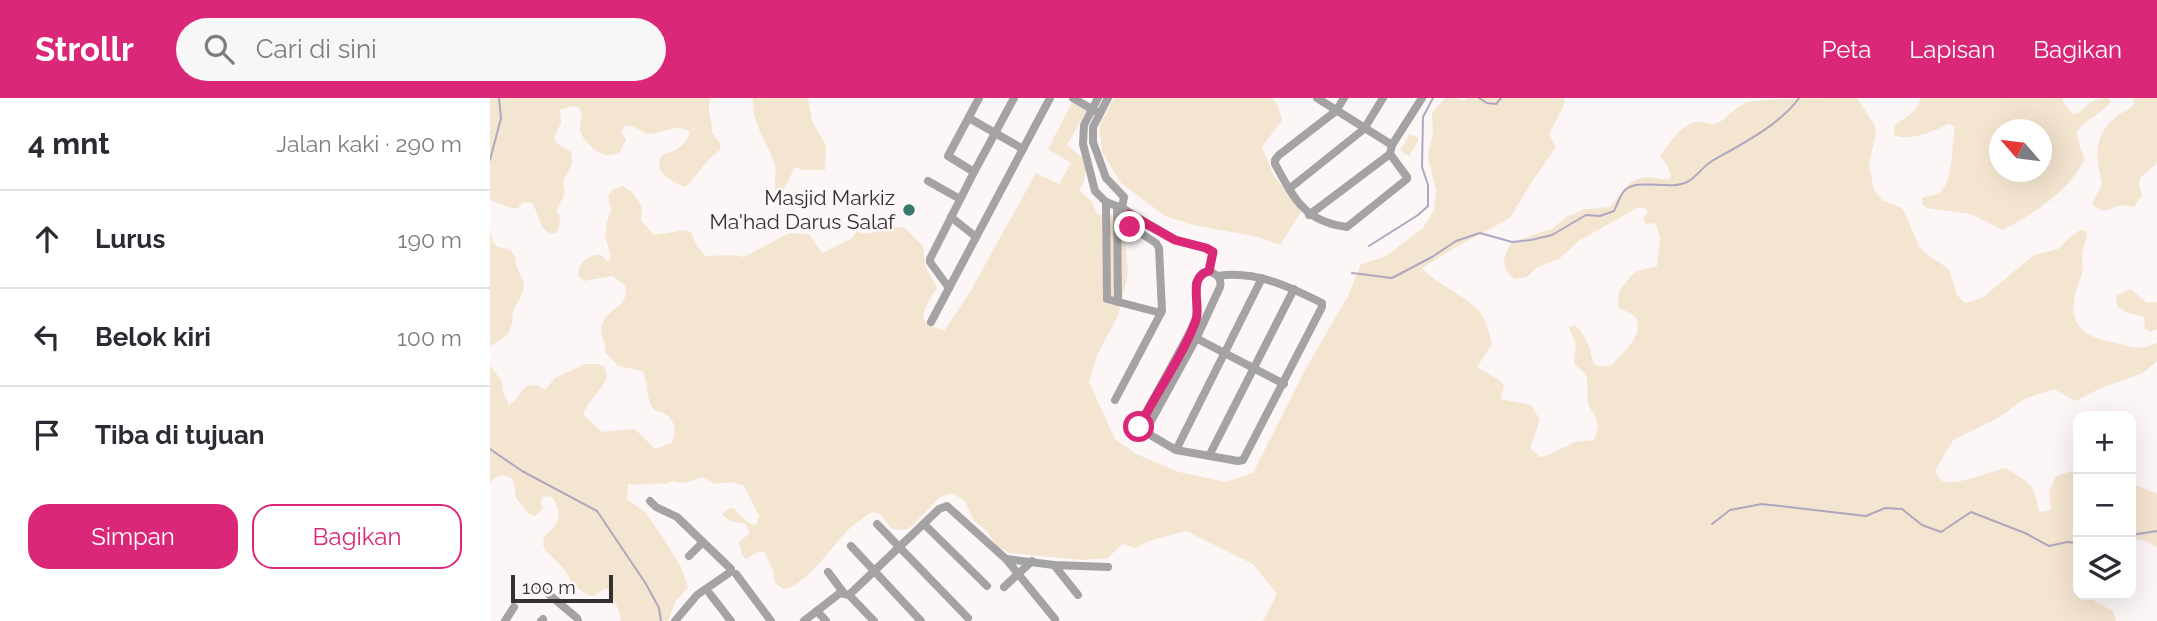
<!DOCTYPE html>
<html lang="id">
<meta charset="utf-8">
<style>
body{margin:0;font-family:Raleway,sans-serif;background:#f7f7f7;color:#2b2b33}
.controls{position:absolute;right:21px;bottom:21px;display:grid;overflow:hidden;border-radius:14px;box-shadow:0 7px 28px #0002}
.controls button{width:63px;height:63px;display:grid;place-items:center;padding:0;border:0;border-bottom:2px solid #e1e1e2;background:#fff;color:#2b2b33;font:35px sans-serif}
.compass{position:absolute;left:1499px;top:21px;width:63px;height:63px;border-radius:50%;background:#fff;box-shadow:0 7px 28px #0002;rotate:298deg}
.scale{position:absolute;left:21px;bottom:18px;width:102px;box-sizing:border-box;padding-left:7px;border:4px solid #343131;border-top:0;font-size:19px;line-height:24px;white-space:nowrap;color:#343131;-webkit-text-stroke:5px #fdf6f7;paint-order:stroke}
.stop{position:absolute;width:21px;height:21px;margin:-16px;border:5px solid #db2777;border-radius:50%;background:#fff}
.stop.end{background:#db2777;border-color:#fff;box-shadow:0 2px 7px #0008}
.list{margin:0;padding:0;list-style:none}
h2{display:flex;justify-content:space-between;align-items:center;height:91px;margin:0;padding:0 28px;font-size:30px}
h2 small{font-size:23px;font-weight:400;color:#7c7c81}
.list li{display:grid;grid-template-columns:46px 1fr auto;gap:21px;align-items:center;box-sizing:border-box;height:98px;padding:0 28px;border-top:2px solid #e1e1e2}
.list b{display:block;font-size:26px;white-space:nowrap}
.list em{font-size:23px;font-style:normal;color:#7c7c81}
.actions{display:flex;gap:14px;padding:21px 28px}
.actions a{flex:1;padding:16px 0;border:2px solid #db2777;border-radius:21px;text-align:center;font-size:24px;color:#db2777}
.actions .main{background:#db2777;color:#fff}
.icon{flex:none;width:38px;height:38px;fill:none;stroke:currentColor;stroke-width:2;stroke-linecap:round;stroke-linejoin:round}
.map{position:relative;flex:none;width:1667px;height:523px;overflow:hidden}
header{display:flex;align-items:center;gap:42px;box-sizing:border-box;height:98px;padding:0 35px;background:#db2777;color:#fff}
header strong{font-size:33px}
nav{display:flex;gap:38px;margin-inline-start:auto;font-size:24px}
.search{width:490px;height:63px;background:#f7f7f7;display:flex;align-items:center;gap:18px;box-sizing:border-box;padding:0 24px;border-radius:38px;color:#7c7c81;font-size:26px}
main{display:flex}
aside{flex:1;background:#fff}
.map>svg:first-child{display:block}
.green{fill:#f4e5d0;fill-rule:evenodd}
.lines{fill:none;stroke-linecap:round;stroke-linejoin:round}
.stream{stroke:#afa7bf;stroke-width:2}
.minor{stroke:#a4a2a3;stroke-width:8}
.route{stroke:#db2777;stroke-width:9}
.poi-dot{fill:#377a6d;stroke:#fdf6f7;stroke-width:2.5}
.labels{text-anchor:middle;stroke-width:5;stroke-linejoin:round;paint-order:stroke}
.poi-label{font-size:21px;fill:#343131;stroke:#fdf6f7;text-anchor:end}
</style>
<header>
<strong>Strollr</strong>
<div class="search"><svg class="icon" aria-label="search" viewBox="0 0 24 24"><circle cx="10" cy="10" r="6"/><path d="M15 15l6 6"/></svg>Cari di sini</div>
<nav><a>Peta</a><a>Lapisan</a><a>Bagikan</a></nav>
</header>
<main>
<aside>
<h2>4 mnt<small>Jalan kaki · 290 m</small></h2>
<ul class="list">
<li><svg class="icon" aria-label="ahead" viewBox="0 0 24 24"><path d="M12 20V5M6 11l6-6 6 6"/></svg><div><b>Lurus</b></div><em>190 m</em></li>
<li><svg class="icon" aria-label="left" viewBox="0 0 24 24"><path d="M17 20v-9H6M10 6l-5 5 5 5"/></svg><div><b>Belok kiri</b></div><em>100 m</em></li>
<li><svg class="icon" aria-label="arrive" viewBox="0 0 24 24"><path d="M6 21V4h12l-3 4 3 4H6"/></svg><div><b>Tiba di tujuan</b></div></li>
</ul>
<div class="actions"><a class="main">Simpan</a><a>Bagikan</a></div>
</aside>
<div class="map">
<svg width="1667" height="523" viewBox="0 0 1667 523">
<rect width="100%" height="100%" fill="#fdf6f7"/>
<g class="green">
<path d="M0,0H221C215,12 223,21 222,35L230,45V52L220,60L196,89C183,84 160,74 173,56C186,54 196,47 200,34C186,24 173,36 157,36L144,29L135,27L131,34L136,41L130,54C127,55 123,57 119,57C108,58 91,42 90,31C90,22 94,18 89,9L82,8L70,12L71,25L64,39L66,45L81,54L82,66L73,83L75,95L66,113L70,118L69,130L65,135C48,137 50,114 41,104L32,105L28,110H21L0,102Z"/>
<path d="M263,0H318L322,23L336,48L335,72H313L305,69L294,91L286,96C283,86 287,77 285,68C278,43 262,29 263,0Z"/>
<path d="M624,0H782L788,8L792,22L772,49L783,76L811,114L790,147L768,139L704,127L675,118L631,85L612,54L609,28Z"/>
<path d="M955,0H967L974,3L977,0H1074L1075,5L1059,36L1066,49L1041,85L1020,120L966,149L932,170C948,189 981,198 993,219C997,226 1000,238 1002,246L987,269L1009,282L1014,287L1011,301L1041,307L1050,322L1040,350L1050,359L1056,358L1085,344L1104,342L1108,328L1106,320L1098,306L1097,280L1095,275L1085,267L1084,261L1086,247L1079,229L1085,227C1090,232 1095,239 1098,246C1105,261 1097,272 1122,267C1133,254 1156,237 1145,218L1128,209L1129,193L1142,177L1147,173L1167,168L1170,141L1167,128L1162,125L1156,126L1153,120L1158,115L1155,110L1149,109L1090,142L1070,160L1046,170L1037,179L1025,181C1009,170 1013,158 1022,144L1062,131L1076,119L1095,111L1120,109C1132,96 1138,79 1159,79C1168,80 1171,83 1181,80L1178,68L1170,58C1179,46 1190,28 1205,24C1213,23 1219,28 1227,25C1235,23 1244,9 1258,4C1287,0 1335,0 1367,0L1385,28L1386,34L1379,67L1384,92L1392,102L1413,111L1429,148L1436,156L1459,171L1467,197L1475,205L1492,200L1544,157L1568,151L1581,138L1592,131L1597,134C1597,143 1592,151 1592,160C1592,166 1594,170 1592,176C1578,212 1577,235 1621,244C1643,248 1645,254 1667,245V263L1653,275L1611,290L1585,303L1564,291L1534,301L1508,320L1463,342L1445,373C1447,376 1449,380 1452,383C1463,389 1502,373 1516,370C1540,385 1544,385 1549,414L1561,412L1559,394L1566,378L1588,371V497H1605V504L1623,513L1626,523H773L787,496L763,466L696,433L659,443L645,450L632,446L618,460L593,462L519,455L506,447L497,433L484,423L474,402L461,395L449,400L421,429L415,432L402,431L390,416L383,414L380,415C373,421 364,426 358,432C342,448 315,489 293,491L285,485L283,472L274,454H267L256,461L252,457L249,444L260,435C256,421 250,427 241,423C240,423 233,418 232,417L237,411L243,410C249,416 258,427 266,427L269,418L254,388L242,384L225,386L212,379L194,385L182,383L177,386C164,384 150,388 138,386L137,401L155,414L174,441L191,469L198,489L185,504L178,523H131L129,513L118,491L115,490L104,498L98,497L83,487L75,472L56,453L53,447L54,438C70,427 73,416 62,399L53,398L51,404L53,410L46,418C36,418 34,406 26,401L24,385L21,380C11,376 6,377 0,386V267L12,284L13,294L19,307L24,304L36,288L47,287L55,292L65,280L95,266H109L115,270L117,279C111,294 98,303 93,316L112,334L145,331L165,351L181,345C187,336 186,322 175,316C168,313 165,314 161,307C156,296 158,283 153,273L128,268L114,253L116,249C97,208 143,217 135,187L122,178L94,183L88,177C88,166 100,155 111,157L117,163L120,162V156L115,137L117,124L121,112L118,98L123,91L133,88L143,95L150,105L152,110L151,122L164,137L195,132L201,134L207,148L215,158L244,157L254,159L299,135L319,136L332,155L361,141L367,133C379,139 389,133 400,127L405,129H414L433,148L436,170L446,187L447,190C442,198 426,220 438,227C444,230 449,229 454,233L480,194L546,75L569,86L581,65L558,51L582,4L597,12L577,47L593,60C596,71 597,82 589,92L602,104L607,116L633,118L638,176L628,218L607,257L599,284L625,341L646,356L689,374L736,384L763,375L815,272L858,198L871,166L895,159L933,130L944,112L946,93L938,59L943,34L942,15Z"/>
<path d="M1430,0H1572L1574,6L1583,16L1589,15C1599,5 1604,0 1618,0L1621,3C1614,15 1596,20 1587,34L1590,50L1595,61C1577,95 1546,114 1513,132L1481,116L1437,110L1432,106V100C1437,98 1444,98 1449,95C1463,86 1462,45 1465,28L1459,26C1444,33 1419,44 1404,37V28C1414,19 1428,15 1430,0ZM1510,32H1552V74H1510Z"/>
<path d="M1643,0H1667V65L1651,79L1649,85L1652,98L1644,109L1632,107L1614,113L1602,107L1612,86C1606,60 1602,38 1627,18C1633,13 1640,12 1645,5Z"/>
<path d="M920,36L929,41L919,58L910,52Z"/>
<path d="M0,133C2,137 1,140 3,144C8,153 20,147 25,158C26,161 25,165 27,169C31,182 38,183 30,200C28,205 23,209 23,215C21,236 20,237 0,248Z"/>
<path d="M1640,191L1657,205L1667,204V231L1661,234L1655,231L1654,219L1638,215L1628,209L1626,198Z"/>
<path d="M1641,385L1667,396V449L1653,442L1641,443Z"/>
</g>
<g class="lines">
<g class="stream">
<path d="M989,0L997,5L1006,6L1011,0"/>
<path d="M0,62L11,20L9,0"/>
<path d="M879,148L928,117L938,108V87L932,69L933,19L943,0"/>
<path d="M862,175L902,180L942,159L966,143L990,135L1022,144L1041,142L1062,137L1096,117L1110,118L1124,113C1127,107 1130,98 1134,93C1147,79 1179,93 1197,84C1206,80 1212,69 1222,63C1250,47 1290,27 1309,0"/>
<path d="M0,351L32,373L107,413L156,486L169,510L171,523"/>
<path d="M1222,426L1240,412L1272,406L1376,418L1395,410L1412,411L1432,427L1451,434L1481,414L1535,435L1559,448L1577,444L1588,445"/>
<path d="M1641,437L1667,433"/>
</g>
<g class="minor">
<path d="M583,0L605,13"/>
<path d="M608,0L594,27L593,46L605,93L616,104L632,110L634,99L616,80L603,44V29L618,0"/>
<path d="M827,0L902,47"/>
<path d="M854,0L846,13L789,57L785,62V66C804,100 814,124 857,129L917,81V79L900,56"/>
<path d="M479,20L533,51"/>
<path d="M484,74L458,58L489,0"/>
<path d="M438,83L470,101"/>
<path d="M799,91L874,31L893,0"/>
<path d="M616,104L617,201L671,215"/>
<path d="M627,109L628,204"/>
<path d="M632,110L685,142L716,150L723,154L719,173L712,176L706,185L707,218L699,236L649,328L655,334L706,241L730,189C732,179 727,177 719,173"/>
<path d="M819,117L900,56L902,47L932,0"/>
<path d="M461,119L486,139"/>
<path d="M459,190L440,164V161L484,74L524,0"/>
<path d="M441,224L560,0"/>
<path d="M702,238L794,286"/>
<path d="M625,302L672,213L669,150L666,145L641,129L639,116"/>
<path d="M655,334L686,352L748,363L753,362L832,209V205C800,189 765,172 728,178"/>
<path d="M686,352L772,180"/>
<path d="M719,358L804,191"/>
<path d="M160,403L166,409L187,419L241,471L239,475L207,497L185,523"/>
<path d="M387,426L478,520"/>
<path d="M434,426L497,488"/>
<path d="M361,448L431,523"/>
<path d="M199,458L213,444"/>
<path d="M516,461L564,467L618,469"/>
<path d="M564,467L588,497"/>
<path d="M338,474L353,494"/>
<path d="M246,476L281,523"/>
<path d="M49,488L87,520L88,523"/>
<path d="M514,489L542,463"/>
<path d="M220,496L241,523"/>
<path d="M359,497L384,523"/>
<path d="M327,513L336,523"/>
<path d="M15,523L24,509"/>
<path d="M51,523L53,521"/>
<path d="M314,523L350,495L359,497L449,411L457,408L516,461L565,521"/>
</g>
</g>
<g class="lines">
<path class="route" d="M640,129L639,116L685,142L716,150L723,154L719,173C697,179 711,206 706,222C694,256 666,295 649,329"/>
</g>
<circle class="poi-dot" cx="419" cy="112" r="7"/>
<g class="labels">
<g class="poi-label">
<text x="405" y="107">Masjid Markiz<tspan x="405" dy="24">Ma'had Darus Salaf</tspan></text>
</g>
</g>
</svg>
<div class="controls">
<button>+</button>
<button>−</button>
<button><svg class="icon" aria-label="layers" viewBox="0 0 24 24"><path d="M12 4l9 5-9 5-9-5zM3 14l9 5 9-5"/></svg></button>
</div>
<svg class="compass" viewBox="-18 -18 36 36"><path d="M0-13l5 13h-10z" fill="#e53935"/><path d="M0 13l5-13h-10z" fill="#7c7c81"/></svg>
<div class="scale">100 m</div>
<div class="stop" style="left:649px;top:329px"></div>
<div class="stop end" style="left:640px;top:129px"></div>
</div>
</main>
